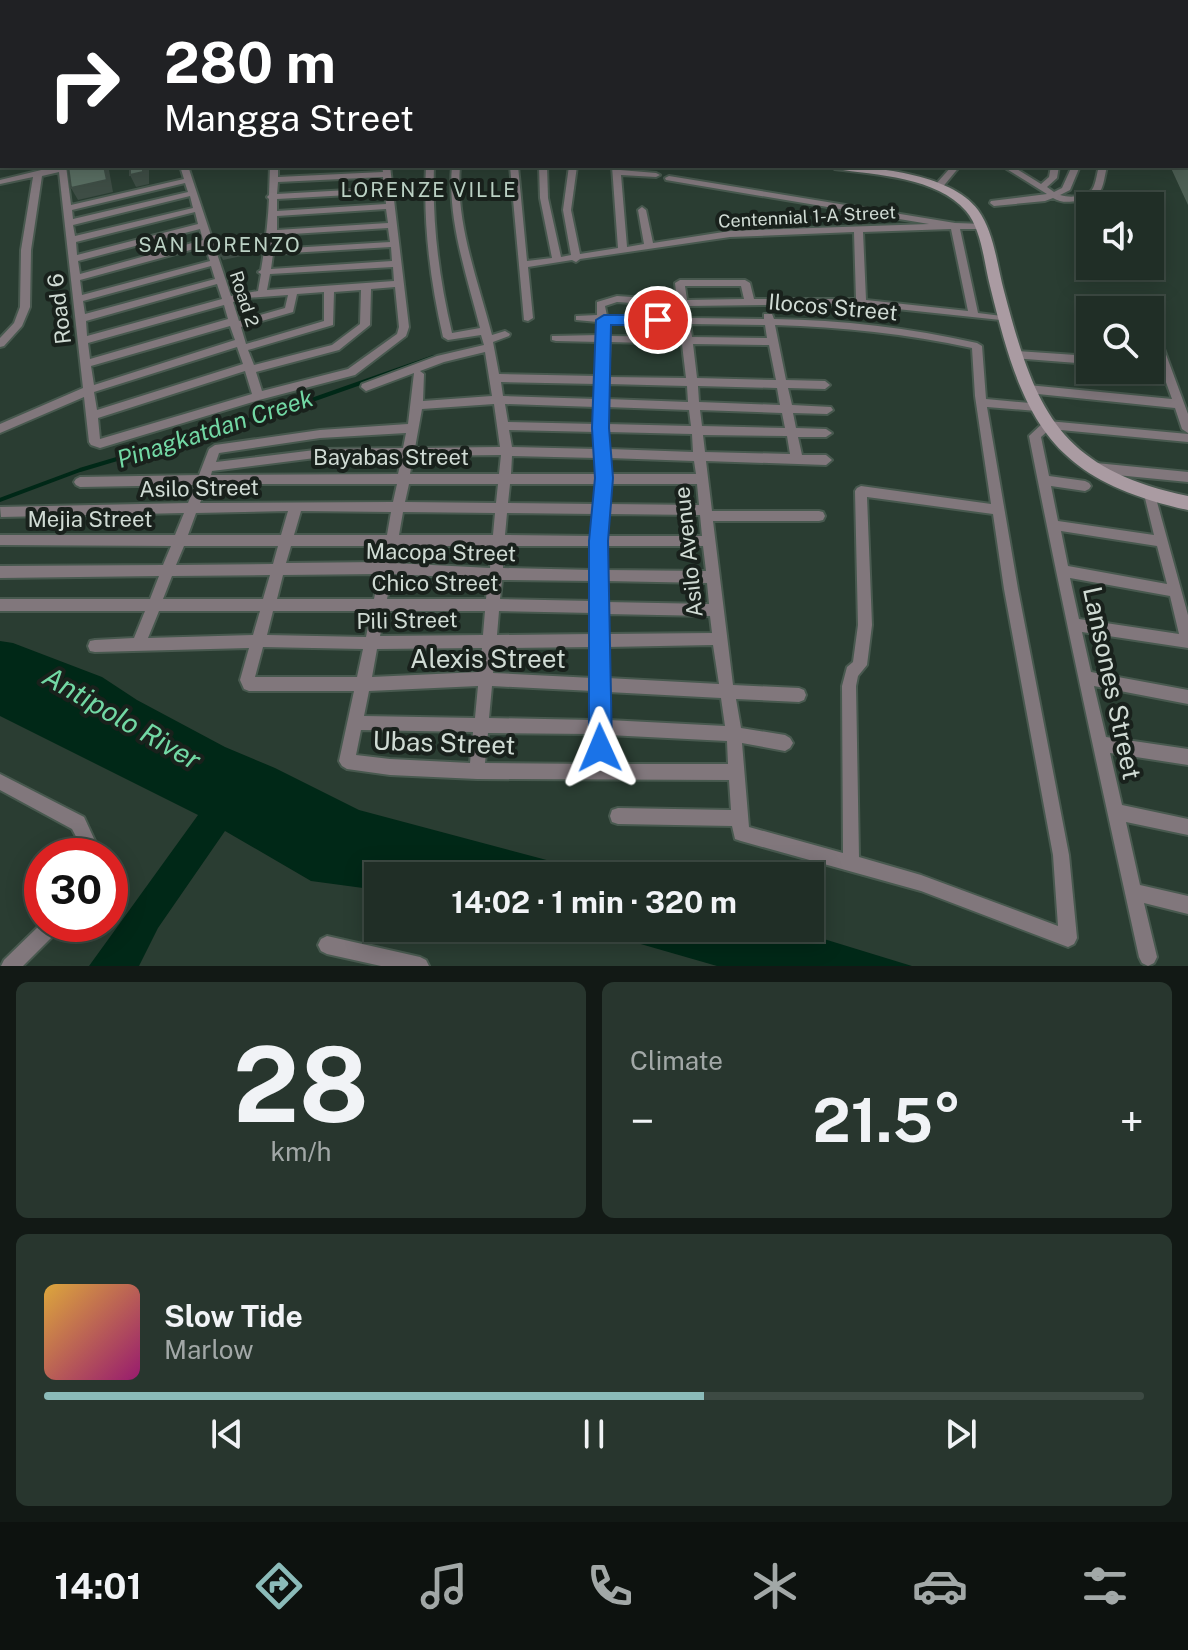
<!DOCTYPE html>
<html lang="en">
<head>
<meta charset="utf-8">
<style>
	body { margin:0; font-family:"Public Sans",sans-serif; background:#28362e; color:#f1f3f6; height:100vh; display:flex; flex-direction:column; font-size:30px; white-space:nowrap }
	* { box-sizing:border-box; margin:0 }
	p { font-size:26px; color:#a2a8a7 }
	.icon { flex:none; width:44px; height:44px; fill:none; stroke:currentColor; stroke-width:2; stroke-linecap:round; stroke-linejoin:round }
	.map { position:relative; height:966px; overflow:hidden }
	.details { display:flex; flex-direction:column; gap:16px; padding:16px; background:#121915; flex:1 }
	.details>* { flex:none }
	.banner { position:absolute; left:0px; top:0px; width:1188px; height:168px; box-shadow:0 4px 20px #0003,0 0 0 2px #3d4a43; background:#202124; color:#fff; overflow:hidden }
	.buttons { position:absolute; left:1076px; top:192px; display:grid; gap:16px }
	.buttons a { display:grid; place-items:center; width:88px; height:88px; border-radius:0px; background:#202e26; box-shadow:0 4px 20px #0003,0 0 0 2px #3d4a43; font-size:40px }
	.speed { position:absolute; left:24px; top:838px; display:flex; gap:16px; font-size:40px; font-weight:700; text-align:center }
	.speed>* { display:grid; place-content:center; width:104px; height:104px; border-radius:50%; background:#202e26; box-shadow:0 4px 20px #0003,0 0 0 2px #3d4a43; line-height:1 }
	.speed .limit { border:12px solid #d22; background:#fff; color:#111 }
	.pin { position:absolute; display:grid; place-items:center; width:68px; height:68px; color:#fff; margin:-34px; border:4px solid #fff; border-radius:50%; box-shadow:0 2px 8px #0007 }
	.me { position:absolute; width:88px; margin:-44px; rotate:359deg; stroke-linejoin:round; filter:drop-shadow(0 0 6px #0008) }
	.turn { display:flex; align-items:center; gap:28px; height:168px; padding:0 32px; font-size:36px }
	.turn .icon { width:104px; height:104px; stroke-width:2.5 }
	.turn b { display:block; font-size:56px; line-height:68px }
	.big { font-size:60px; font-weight:700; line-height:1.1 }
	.details .tile { flex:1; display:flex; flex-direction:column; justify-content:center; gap:12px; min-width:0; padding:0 28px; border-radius:12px; background:#28362e }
	.details .dial { align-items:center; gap:0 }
	.dial b { font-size:104px; line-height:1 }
	.song { display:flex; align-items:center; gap:24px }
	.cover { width:96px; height:96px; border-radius:12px; background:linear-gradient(135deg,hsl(40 70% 55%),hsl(320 70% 35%)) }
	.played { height:8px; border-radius:4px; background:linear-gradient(90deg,#8bbbb9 60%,#3d4a43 60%) }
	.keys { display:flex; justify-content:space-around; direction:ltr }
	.heat { display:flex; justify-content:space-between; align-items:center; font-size:44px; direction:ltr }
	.details .tiles { flex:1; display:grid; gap:16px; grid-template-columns:1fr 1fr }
	.tile:last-child { grid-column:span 2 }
	.trip { position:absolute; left:364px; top:862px; width:460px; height:80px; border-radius:0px; background:#202e26; box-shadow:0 4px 20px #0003,0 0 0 2px #3d4a43; font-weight:700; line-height:80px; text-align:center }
	.tabs { display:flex; height:128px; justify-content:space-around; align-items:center; background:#0d120f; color:#a2a8a7 }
	.tabs .icon { width:56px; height:56px }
	.tabs .current { color:#8bbbb9 }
	.tabs b { font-size:36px; color:#f1f3f6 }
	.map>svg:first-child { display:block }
	.water { fill:#002817 }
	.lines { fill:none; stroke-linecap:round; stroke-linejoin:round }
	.stream { stroke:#002817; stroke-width:4 }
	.minor-casing { stroke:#48594f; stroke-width:4 }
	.tertiary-casing { stroke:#48594f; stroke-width:4 }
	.secondary-casing { stroke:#48594f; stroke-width:4 }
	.minor { fill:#81777c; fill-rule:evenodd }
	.tertiary { fill:#81777c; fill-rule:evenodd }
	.secondary { fill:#aa9ba2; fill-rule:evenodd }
	.wall { fill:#4d5f54 }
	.shaded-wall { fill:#3e4d45 }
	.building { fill:#596e62; stroke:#3e4d45; stroke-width:2 }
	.route { fill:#1a73e8; stroke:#114b97; stroke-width:2 }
	.labels { text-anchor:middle; stroke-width:8; stroke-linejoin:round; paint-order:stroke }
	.far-street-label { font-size:18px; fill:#d0dbd4; stroke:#19211c }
	.far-neighbourhood-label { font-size:20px; letter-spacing:2px; fill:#bcd2c5; stroke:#19211c }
	.street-label { font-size:22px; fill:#d0dbd4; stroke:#19211c }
	.water-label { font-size:24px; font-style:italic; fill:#72d8a4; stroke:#19211c }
	.near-street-label { font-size:26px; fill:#d0dbd4; stroke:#19211c }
	.near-water-label { font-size:28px; font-style:italic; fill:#72d8a4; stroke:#19211c }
</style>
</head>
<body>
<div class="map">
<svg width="1188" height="966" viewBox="0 0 1188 966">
	<rect width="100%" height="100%" fill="#2a3d32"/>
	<g class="water">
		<polygon points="0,641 13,643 102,677 137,700 225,747 275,768 359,810 607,876 378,876 378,890 311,881 225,831 158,928 139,966 89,966 198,815 0,716"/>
		<polygon points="585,928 788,928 912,966 717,966"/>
	</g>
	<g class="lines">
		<polyline class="stream" points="0,500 80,470 292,407 434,357"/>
		<defs>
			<g id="minor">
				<polygon points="0,0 25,0 0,3"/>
				<polygon points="74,0 80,0 78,2 72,2"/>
				<polygon points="144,0 150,0 149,2 143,2"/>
				<polygon points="190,0 196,0 195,2 189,2"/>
				<polygon points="303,0 341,0 335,2 297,2"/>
				<rect x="361" y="0" width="6" height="2"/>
				<polygon points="511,0 517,0 516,2 510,2"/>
				<polygon points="527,0 533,0 531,2 525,2"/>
				<polygon points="543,0 549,0 547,2 541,2"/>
				<polygon points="558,0 564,0 562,2 556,2"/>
				<polygon points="589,0 595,0 594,2 588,2"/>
				<polygon points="605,0 611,0 609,2 603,2"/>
				<polygon points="631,0 648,0 652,2 635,2"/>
				<polygon points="656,0 662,0 660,2 654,2"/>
				<polygon points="666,0 672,0 670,2 664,2"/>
				<polygon points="681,0 687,0 685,2 679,2"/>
				<polygon points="698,0 704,0 703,2 697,2"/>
				<polygon points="716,0 722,0 721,2 715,2"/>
				<polygon points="734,0 740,0 739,2 733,2"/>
				<polygon points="746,0 752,0 751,2 745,2"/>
				<polygon points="786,0 807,0 812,2 791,2"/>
				<polygon points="835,0 845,0 846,1 839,2"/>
				<polygon points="856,0 862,0 861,2 855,2"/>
				<polygon points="890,0 897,0 895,2 888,2"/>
				<rect x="916" y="0" width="6" height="2"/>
				<rect x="976" y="0" width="6" height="2"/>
				<polygon points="1047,0 1053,0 1054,2 1048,2"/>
				<polygon points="1092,0 1110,0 1115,2 1097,2"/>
				<rect x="1136" y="0" width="6" height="2"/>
				<polygon points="1147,0 1163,0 1167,2 1151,2"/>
				<rect x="0" y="9" width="2" height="4"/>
				<rect x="1186" y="11" width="2" height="4"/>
				<rect x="0" y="19" width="2" height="4"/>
				<rect x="1186" y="28" width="2" height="4"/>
				<rect x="0" y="31" width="2" height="4"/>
				<rect x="1186" y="37" width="2" height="4"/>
				<rect x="0" y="42" width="2" height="4"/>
				<rect x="1186" y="52" width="2" height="4"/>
				<rect x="0" y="54" width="2" height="4"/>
				<rect x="1186" y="63" width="2" height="4"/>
				<rect x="0" y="66" width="2" height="4"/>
				<rect x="0" y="79" width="2" height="4"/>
				<rect x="1186" y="81" width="2" height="4"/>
				<rect x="0" y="93" width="2" height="4"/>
				<rect x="1186" y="94" width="2" height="4"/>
				<rect x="1186" y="104" width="2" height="4"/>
				<rect x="0" y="109" width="2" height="4"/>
				<path d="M58 166H66L71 205 184 179 180 166H188L231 296 258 291 261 274 258 272 261 270C265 246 268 222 269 199L267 197 269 195 270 166H278V177L383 172 382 166H390L409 327 406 336 355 375 259 400 100 448 91 445 89 442 84 397 0 433V424L83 388 59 172 42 176 31 250 30 307 22 326 4 346 0 347V338L14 323 20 307 21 250 33 177 0 184V180ZM383 177 384 188 277 194 278 182ZM185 183 188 192 73 219 72 210ZM385 193 386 204 277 211V199ZM190 196 193 208 75 236 73 225ZM386 209 388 223 277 230V216ZM195 212 198 224 77 255 76 242ZM388 228 390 242 274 249 276 235ZM200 229 203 240 80 274 78 261ZM205 246 210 261 82 295 80 280ZM391 247 392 261 271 269 273 254ZM211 266 215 279 85 314 83 301ZM393 267 394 281 267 290 270 274ZM217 284 222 299 87 336 86 321ZM395 287 399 327 397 334 348 369 262 391 256 372 339 350 370 325 371 289ZM361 290 360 324 332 345 254 365 248 350 333 325 334 292ZM324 292V321L246 344 241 327 293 312 297 294ZM288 295 285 308 239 321 233 302 247 298ZM224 305 228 319 90 359 88 343ZM230 326 235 340 94 385 91 366ZM237 347 243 364 97 410 94 392ZM245 371 252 394 100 439 98 418Z"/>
				<path d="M426 166H434C432 223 439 278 452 333L480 328C467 276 447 220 452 166H460C455 222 478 281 492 335L505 331 510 334 509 336 493 342 499 374 597 376 600 342 556 341 552 340V336L600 335 598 322 576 320V316L597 315V302L617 296 677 300 675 283 680 280H745L750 283 754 299H856L854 232 730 237 580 259 576 262 572 260 528 267 533 318 528 321 524 320 510 166H518L527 261 552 258 540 198 539 166H547L548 198 561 257 571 255 563 210 569 166H577L571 210 580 254 618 248 612 166H620V170L656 173 660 175 656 177 621 175 627 247 644 244 638 210 642 207 646 210 653 243 730 231 929 224 666 180 665 178 669 176 955 223 984 224 985 226 981 229H960L978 313 1010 317V321L850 304 688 306 690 318 764 319V314H772L774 319C842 320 910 328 977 343L982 346 986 399 1041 404 1043 407 1037 411 987 407 1018 589 1069 855 1077 938 1074 944 1068 947 921 891 741 841 735 839 732 826 618 824 612 822 610 816 612 810 618 808 731 810 729 780 477 779 390 775 347 769 342 766 339 761 354 691H249L244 689 240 680 249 648 95 652 90 651 88 646 90 641 95 640 134 638 145 611H0V599H150L159 576 0 578V566L163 565 171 546 0 545V535H175L184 513 1 517 0 507 188 503 195 485 80 487 76 485 74 482 76 479 80 477 199 475 209 449 215 445 320 430 408 424 414 373 366 391 361 387 362 384 437 356 484 345 481 335 448 340 443 337C430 280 423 224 426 166ZM951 229 968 311 866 300 863 232ZM685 286H741L744 299 687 300ZM617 302 678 306 680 317 607 316 605 306ZM608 322 680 324 682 337 610 336ZM690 324 765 325 767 338 692 337ZM775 325C842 327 907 334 972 348L975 396 991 504 861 486 857 488 855 491 858 625 853 662 847 667 842 686 843 853 749 827 742 743 785 751 790 748 793 743 790 738 785 735 741 728 736 699 799 702 804 700 806 695 804 690 799 688 733 685 713 521H819L823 520 825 516 823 512 819 511H712L706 461 826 465 832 460 826 455H802L798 437H826L832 433 826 429 796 428 793 413 827 414 833 410 831 407 792 405 788 388 825 389 830 385 825 381 786 380ZM610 342 682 344 686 378 608 377ZM693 344 769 345 776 380 697 378ZM485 352 492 396 423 401 424 374 420 371 444 362ZM501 382 597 384 596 399 503 396ZM608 384 687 386 688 402 607 399ZM698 386 777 388 780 405 699 402ZM494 404 500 447 415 448 422 409ZM505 404 596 407V424L508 422ZM607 407 689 410 691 426 607 424ZM700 410 782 413 785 428 702 426ZM509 430 596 432 597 449 512 447ZM608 432 692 434 693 452 609 449ZM406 433 403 448 323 449 216 462 219 453 320 438ZM703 435 787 436 790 454 705 452ZM501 455 499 474H410L413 456ZM512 456 597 458 598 474H511ZM323 457H402L398 474 211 475 212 471ZM609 458 694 461 696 474H610ZM207 484H397L393 502 200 503ZM409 484H498L496 503 405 502ZM510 484H598L596 504 508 503ZM610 484H697L699 505 608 504ZM867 497 993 514 1004 589 1053 855 1058 926 921 875 859 857 856 686 858 676 867 665 872 625ZM288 511 281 535H188L196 513ZM301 511 391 512 387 535H294ZM403 512 495 513 493 535H399ZM507 513 595 514 593 536 505 535ZM607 514 700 515 702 536H606ZM184 546H278L273 564 176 565ZM291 546H385L382 562 286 563ZM397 546H492L490 568 394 563ZM504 546H593V570L503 568ZM605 546H703L706 571 606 570ZM379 574 374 599H277L283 575ZM392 574 488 579 486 599H387ZM270 575 263 599H163L172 576ZM502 580 593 581V601L500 599ZM606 581 707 583 709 604 606 602ZM159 611H260L253 635 148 638ZM273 611H371L366 637 267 635ZM385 611H485L483 635 380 636ZM499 611 593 613V634L497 635ZM606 614 710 616 712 633 607 634ZM713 645 719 684 607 678V647ZM263 647 363 649 357 677H255ZM593 647V678L493 673 496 648ZM482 648 479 672 372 677 377 649ZM478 686 475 718 364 716 369 691ZM492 686 593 691V720L489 718ZM608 692 721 698 725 726 608 720ZM361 730 473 732 470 763 390 759 356 755ZM488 733 593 734V764L485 763ZM608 735 727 741 728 764H609Z"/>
				<polygon points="952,166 960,166 941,189 935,189 935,185"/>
				<path d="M1002 166H1012L1041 184 1049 177 1051 166H1059L1057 178 1047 187 1054 192 1062 188 1072 166H1080L1070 190 1060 195C1067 197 1072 197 1080 196 1096 195 1095 180 1099 166H1107C1102 188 1104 199 1078 201 1068 202 1061 203 1053 198L1045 201 994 206 990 203 991 201 1047 194Z"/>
				<polygon points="1159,345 1164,349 1188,414 1188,433 1182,429 1175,408 1028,393 1023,389 1028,385 1172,399 1162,371 1150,370 1150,362 1159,363 1154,349"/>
				<polygon points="1017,351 1090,356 1090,364 1013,358 1012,355 1013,352"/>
				<path d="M1048 421 1188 434V442L1050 429 1041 437 1049 476 1085 481 1089 483 1091 486 1089 489 1085 491 1051 486 1058 521 1154 535 1144 494 1146 491H1154L1188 615V648L1082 632 1091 672 1188 690V704L1094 686 1106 737 1188 749V765L1110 753 1122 805 1188 819V835L1126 822 1140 885 1188 896V914L1144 903 1157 957 1154 963 1148 966 1142 963 1139 957C1101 784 1063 610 1029 436L1044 422ZM1061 531 1157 546 1167 584 1068 566ZM1070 578 1170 596 1179 634 1079 619Z"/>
				<polygon points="1096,463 1188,472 1188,482 1096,473 1092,471 1090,468 1092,465"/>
				<polygon points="0,774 84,817 96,843 98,856 82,856 80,844 72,829 0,790"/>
				<polygon points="42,923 62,924 59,930 23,966 1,966 4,960"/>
				<polygon points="327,936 420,957 426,960 429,966 381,966 327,954 321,951 318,945 321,939"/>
			</g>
			<polygon id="tertiary" points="408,0 417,0 418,2 409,2"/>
			<g id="secondary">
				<polygon points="0,160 2,160 3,166 0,166"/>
				<path d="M830 166C871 166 951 173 978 210 994 232 997 265 1004 291 1035 409 1058 469 1188 496V510C1047 479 1022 417 990 286 984 263 982 230 966 211 937 177 876 175 835 169Z"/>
			</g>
		</defs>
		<use href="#minor" class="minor-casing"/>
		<use href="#tertiary" class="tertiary-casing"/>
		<use href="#secondary" class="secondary-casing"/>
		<use href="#minor" class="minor"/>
		<use href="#tertiary" class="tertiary"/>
		<use href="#secondary" class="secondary"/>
	</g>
	<polygon class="wall" points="1186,115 1188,116 1188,205 1170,166 1186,166"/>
	<g class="shaded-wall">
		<polygon points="104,166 107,166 109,170 113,192 78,200 71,188"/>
		<polygon points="143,166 149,166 149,184 136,187 130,175"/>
		<polygon points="261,234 263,238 261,252 223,260 221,256"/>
	</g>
	<g class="building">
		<polygon points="1186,115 1188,116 1188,167 1186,163"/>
		<polygon points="68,166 104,166 107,180 71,188"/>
		<polygon points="130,166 143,166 143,172 130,175"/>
		<polygon points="261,234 259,248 221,256 219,242"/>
	</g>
	<polygon class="route" points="604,315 658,315 666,320 658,325 611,325 609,428 613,478 608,541 612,748 608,756 600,760 592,756 589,748 589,541 595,478 592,428 596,320"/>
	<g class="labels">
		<g class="far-street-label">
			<text transform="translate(807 217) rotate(-3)" y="6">Centennial 1-A Street</text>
			<text transform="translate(244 299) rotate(72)" y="6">Road 2</text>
		</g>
		<g class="far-neighbourhood-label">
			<text x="429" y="197">LORENZE VILLE</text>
			<text x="220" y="252">SAN LORENZO</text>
		</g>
		<g class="street-label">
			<text transform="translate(833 307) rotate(5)" y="8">Ilocos Street</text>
			<text transform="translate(59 309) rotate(-97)" y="8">Road 6</text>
			<text x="391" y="465">Bayabas Street</text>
			<text transform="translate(199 488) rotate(-1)" y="8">Asilo Street</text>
			<text x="90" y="527">Mejia Street</text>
			<text transform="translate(441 552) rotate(1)" y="8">Macopa Street</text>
			<text transform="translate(688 552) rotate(-96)" y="8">Asilo Avenue</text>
			<text x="435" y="591">Chico Street</text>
			<text transform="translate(407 620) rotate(-1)" y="8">Pili Street</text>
		</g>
		<g class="water-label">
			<text transform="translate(215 429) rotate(-18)" y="8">Pinagkatdan Creek</text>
		</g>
		<g class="near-street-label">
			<text x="488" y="668">Alexis Street</text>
			<text transform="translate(1112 683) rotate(78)" y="9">Lansones Street</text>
			<text transform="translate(444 743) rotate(2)" y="9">Ubas Street</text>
		</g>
		<g class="near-water-label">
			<text transform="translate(122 718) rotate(30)" y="10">Antipolo River</text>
		</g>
	</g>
</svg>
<div class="buttons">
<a><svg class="icon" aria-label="sound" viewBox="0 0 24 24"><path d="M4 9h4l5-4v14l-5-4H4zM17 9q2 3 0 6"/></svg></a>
<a><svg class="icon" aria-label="search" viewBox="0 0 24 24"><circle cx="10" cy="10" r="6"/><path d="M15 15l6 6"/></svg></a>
</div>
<div class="speed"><div class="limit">30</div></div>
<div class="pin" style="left:658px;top:320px;background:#d93025"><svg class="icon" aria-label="arrive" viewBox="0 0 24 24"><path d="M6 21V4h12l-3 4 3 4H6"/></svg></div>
<svg class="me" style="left:600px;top:748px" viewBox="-20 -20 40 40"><path d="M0-17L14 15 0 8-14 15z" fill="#1a73e8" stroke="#fff" stroke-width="4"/></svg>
<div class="trip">14:02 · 1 min · 320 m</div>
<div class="banner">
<div class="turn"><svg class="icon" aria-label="right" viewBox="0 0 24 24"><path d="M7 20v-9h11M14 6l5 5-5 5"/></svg><div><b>280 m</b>Mangga Street</div></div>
</div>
</div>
<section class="details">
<div class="tiles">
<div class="tile dial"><b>28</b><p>km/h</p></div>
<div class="tile"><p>Climate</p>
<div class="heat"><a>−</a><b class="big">21.5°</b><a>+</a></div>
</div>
<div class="tile">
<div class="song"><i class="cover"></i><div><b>Slow Tide</b><p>Marlow</p></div></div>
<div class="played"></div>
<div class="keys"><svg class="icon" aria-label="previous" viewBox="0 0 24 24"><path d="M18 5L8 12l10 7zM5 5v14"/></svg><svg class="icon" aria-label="pause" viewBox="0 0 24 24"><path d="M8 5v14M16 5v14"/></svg><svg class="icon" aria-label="next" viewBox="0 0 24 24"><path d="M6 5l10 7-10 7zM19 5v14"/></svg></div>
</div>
</div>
</section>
<nav class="tabs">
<b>14:01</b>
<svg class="icon current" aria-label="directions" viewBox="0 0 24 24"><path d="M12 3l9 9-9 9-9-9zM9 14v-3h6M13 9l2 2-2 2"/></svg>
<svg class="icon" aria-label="music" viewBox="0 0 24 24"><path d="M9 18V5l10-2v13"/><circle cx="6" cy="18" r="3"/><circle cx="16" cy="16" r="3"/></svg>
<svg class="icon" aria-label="phone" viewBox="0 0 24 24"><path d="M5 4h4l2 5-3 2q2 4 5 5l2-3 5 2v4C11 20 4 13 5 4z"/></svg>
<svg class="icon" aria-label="climate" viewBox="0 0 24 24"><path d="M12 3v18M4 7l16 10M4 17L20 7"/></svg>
<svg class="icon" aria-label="car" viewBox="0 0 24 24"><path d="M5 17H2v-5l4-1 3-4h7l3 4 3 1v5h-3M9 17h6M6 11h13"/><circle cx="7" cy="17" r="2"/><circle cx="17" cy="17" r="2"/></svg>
<svg class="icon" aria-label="filters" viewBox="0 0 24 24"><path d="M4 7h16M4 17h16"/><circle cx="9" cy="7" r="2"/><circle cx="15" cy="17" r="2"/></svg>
</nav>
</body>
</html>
